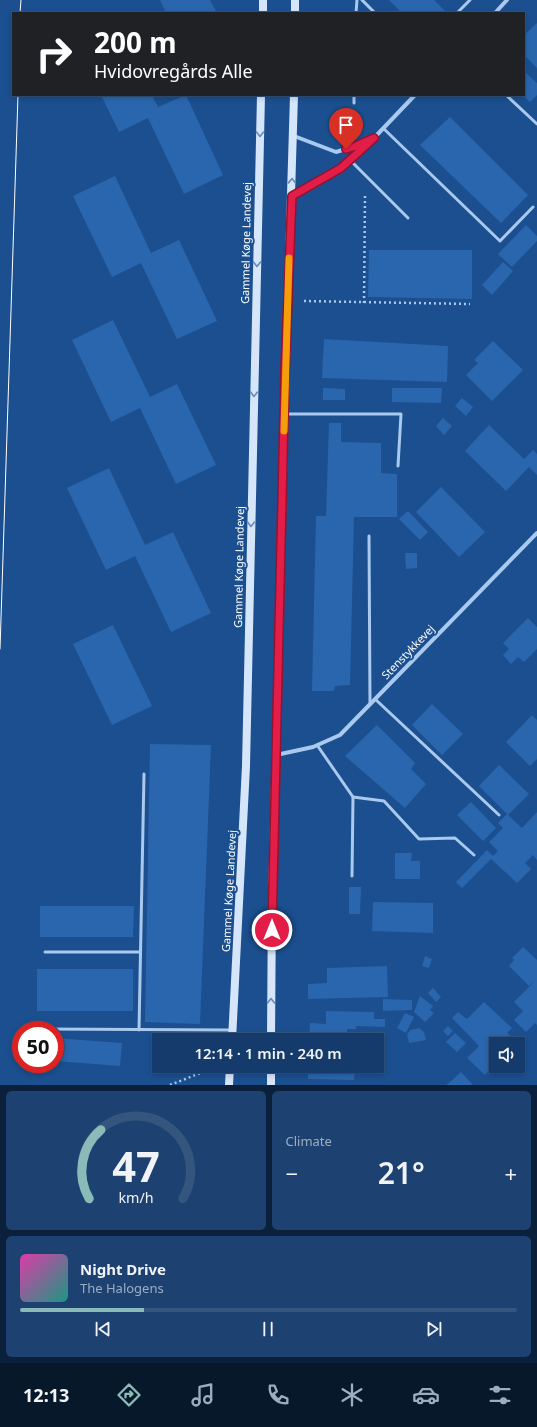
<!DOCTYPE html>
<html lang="en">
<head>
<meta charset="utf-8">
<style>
	body { margin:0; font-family:"Noto Sans",sans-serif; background:#1d4271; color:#f1f3f6; height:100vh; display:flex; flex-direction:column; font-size:15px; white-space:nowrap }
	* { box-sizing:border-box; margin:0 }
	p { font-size:13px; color:#9dadc1 }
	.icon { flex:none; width:22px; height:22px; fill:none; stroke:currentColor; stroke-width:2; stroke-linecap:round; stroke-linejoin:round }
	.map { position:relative; height:1085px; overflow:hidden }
	.details { display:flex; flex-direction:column; gap:6px; padding:6px; background:#0b203b; flex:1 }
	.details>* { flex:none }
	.top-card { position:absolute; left:12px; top:12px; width:513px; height:84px; border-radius:0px; box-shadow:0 2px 6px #0003,0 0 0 1px #33557e; background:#202124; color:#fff; overflow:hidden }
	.tools { position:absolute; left:489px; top:1037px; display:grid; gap:8px }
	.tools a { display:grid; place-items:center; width:36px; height:36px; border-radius:0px; background:#143b6b; box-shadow:0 2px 6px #0003,0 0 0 1px #33557e; font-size:20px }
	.speed { position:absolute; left:12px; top:1021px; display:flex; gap:8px; font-size:20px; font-weight:700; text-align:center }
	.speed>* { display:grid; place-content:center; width:52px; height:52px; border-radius:50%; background:#143b6b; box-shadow:0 2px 6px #0003,0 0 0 1px #33557e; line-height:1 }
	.speed .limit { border:6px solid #d22; background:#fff; color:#111 }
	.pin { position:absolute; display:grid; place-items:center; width:34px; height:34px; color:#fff; margin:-41px -17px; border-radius:50% 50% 50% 0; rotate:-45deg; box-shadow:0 0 4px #0007 }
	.pin .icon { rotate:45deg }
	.me { position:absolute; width:44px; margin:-22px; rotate:0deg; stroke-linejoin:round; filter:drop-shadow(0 0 3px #0008) }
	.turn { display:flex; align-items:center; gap:14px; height:84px; padding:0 16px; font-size:18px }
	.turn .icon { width:52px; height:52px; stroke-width:2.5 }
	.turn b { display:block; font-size:28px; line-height:34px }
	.big { font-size:30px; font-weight:600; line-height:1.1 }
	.details .tile { flex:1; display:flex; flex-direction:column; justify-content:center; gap:6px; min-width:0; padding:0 14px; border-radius:6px; background:#1d4271 }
	.details .dial { align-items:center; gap:0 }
	.dial svg { height:104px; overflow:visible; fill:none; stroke:#33557e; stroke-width:7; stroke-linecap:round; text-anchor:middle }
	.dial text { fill:#f1f3f6; stroke:none }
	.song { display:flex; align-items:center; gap:12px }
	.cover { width:48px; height:48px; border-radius:6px; background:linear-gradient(135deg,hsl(320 70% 55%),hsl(170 70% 35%)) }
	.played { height:4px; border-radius:2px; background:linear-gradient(90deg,#8bbbb9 25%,#33557e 25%) }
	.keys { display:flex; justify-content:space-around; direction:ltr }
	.heat { display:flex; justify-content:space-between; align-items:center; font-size:22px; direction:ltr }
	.details .tiles { flex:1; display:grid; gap:6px; grid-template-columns:1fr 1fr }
	.tile:last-child { grid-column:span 2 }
	.trip { position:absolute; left:152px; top:1033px; width:232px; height:40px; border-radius:0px; background:#143b6b; box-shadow:0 2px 6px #0003,0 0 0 1px #33557e; font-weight:600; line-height:40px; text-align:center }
	.tab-bar { display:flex; height:64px; justify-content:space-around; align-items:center; background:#08182b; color:#9dadc1 }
	.tab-bar .icon { width:28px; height:28px }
	.tab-bar .current { color:#8bbbb9 }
	.tab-bar b { font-size:18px; color:#f1f3f6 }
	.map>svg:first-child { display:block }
	.building { fill:#2a66ad }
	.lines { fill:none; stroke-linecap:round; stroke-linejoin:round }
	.path { stroke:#a9c9ee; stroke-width:2.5; stroke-dasharray:2 3; stroke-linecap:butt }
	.lane { stroke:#a9c9ee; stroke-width:3 }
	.street { stroke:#a9c9ee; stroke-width:4 }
	.secondary { stroke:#d6e6fa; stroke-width:8 }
	.tram { stroke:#fff; stroke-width:1 }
	.oneway { stroke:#668bba }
	.route-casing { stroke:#92132f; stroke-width:10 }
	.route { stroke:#e11d48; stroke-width:7 }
	.slow { stroke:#f59e0b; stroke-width:7 }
	.labels { text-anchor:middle; stroke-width:4; stroke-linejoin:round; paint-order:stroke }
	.street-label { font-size:11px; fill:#fff; stroke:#1b4f8f }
</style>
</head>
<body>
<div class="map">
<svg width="537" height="1085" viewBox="0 0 537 1085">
	<rect width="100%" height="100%" fill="#1b4f8f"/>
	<g class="building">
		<polygon points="160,0 210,0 217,13 166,13"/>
		<polygon points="389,0 434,0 447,13 402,13"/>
		<polygon points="537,23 537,68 524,55 524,35"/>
		<polygon points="525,72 537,83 537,95 530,102 523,95 524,95"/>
		<polygon points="101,95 152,95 158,107 186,95 223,175 184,194 148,118 119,132"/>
		<polygon points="450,117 528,195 501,223 420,145"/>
		<polygon points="115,176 151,253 179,240 217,321 177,339 141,263 112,277 73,196"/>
		<polygon points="526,225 537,236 537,241 512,267 498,254"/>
		<polygon points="369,250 472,250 472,299 368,297"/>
		<polygon points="503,262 513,271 492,295 482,285"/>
		<polygon points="113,320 150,397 177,384 216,465 176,484 140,408 111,422 72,340"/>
		<polygon points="324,339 448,346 447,382 322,378"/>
		<polygon points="493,341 523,370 492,401 466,375 478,363 474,360"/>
		<polygon points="323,388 345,389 345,400 323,400"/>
		<polygon points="392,388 442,388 441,403 392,402"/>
		<polygon points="462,398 473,407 466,416 455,406"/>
		<polygon points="443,418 452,426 444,435 436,426"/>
		<polygon points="329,423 341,423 341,442 381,443 381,473 397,474 397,517 354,517 350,685 335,686 334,691 312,691 316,516 326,516"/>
		<polygon points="489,425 524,459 533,450 537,454 537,475 529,467 506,491 465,451"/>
		<polygon points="109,468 145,545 173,532 211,613 171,632 135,556 106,570 67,488"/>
		<polygon points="441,487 485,532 459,557 416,512"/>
		<polygon points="408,511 428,532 420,540 399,519"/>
		<polygon points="405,553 417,553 417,568 406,569"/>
		<polygon points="528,618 537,627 537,649 524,662 518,657 511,664 503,655 509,649 503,643"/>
		<polygon points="113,625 152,706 112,725 73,644"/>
		<polygon points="432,704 463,734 442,755 412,725"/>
		<polygon points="532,715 537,720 537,759 530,766 506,742"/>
		<polygon points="377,725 415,763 411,769 426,784 405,808 345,756"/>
		<polygon points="150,744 211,745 200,1024 145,1022"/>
		<polygon points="499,765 529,794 508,815 522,828 537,812 537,860 533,855 525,863 531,869 517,883 491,859 462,888 456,882 487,850 493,856 498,851 489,842 503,828 498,823 507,814 479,786"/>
		<polygon points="471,802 496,828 483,841 457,815"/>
		<polygon points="395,853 412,853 411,861 420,861 420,879 395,879"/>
		<polygon points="349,887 361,887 360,914 349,914"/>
		<polygon points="373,902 433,903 433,933 372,931"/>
		<polygon points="40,906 134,906 133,937 40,937"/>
		<polygon points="523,947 537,960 537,1025 535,1023 526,1032 514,1020 523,1011 514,1002 536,980 529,986 509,966 514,960 512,958"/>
		<polygon points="425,956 432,959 429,968 422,966"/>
		<polygon points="387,966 388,997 308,999 308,984 327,983 327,968"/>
		<rect x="37" y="969" width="96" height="42"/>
		<polygon points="433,988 441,997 436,1002 428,993"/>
		<polygon points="420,996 433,1006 430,1010 434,1013 425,1022 414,1012"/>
		<polygon points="383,999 412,1000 412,1010 383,1011"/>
		<polygon points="484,1002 512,1028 507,1033 511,1036 503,1044 496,1044 489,1052 496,1058 496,1063 485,1075 467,1058 479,1046 452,1018 458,1012 467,1019"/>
		<polygon points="326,1011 374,1012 374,1019 385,1019 385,1027 356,1026 356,1029 347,1029 347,1040 309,1040 310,1023 326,1024"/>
		<polygon points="405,1013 414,1017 406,1033 397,1028"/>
		<polygon points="448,1026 453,1031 448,1036 443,1031"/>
		<polygon points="419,1028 424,1032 426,1040 409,1043 407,1035 410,1030"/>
		<polygon points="455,1033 466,1043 457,1052 446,1042"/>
		<polygon points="55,1038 122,1043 120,1066 55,1061"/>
		<polygon points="308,1066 355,1066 354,1080 308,1079"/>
		<polygon points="461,1072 473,1085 446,1085 449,1083"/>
	</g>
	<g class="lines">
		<g class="path">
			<polyline points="304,301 470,304"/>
			<polyline points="364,303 365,195"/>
			<polyline points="170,1085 213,1068"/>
		</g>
		<g class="lane">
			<polyline points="362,0 375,13"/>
			<polyline points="356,13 357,0"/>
			<polyline points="457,13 470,0"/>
			<polyline points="506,95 537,124"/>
			<polyline points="354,103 354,95"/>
			<polyline points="383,128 500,241 533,207"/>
			<polyline points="350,160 408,218"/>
			<polyline points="286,414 401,414 398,466"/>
			<polyline points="369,536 370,704"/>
			<polyline points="375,699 499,815"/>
			<polyline points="317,745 353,797 384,801 419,839 455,838 474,855"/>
			<polyline points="352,876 353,797"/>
			<polyline points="45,952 140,952"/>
			<polyline points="43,1029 231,1030"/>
			<polyline points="139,1030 144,774"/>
		</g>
		<g class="street">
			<polyline points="495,13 507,0"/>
			<polyline points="294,136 336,152 356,146 370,140"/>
			<polyline points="292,196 341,168 374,138 415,95"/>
			<polyline points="276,755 313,747 340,735 537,533"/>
		</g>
		<g class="secondary">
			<polyline points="263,13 263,0"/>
			<polyline points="295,13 295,0"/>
			<polyline points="232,1040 246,766 261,95"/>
			<polyline points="271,1040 272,899 286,360 294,95"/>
			<polyline points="271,1066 271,1085"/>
			<polyline points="229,1085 230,1066"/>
		</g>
		<g class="tram">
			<polyline points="20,13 21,0"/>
			<polyline points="0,649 18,95"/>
		</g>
	</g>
	<defs><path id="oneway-chevron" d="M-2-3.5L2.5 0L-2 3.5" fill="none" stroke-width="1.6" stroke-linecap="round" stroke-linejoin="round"/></defs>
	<g class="oneway">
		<use href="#oneway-chevron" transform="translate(260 134) rotate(91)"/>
		<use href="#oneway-chevron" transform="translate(292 181) rotate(-88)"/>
		<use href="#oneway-chevron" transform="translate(257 264) rotate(91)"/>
		<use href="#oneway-chevron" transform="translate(254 394) rotate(91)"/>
		<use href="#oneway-chevron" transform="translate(251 524) rotate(91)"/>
		<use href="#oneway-chevron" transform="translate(271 1001) rotate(-90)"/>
	</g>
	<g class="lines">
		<defs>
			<polyline id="route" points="272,930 285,373 292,196 341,168 374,138 356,146 346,149"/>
		</defs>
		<use href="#route" class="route-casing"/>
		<use href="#route" class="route"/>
		<polyline class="slow" points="284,431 289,258"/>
	</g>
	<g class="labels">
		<g class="street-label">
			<text transform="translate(246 243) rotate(-89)" y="4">Gammel Køge Landevej</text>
			<text transform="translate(239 567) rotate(-89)" y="4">Gammel Køge Landevej</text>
			<text transform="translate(408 652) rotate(-46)" y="4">Stenstykkevej</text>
			<text transform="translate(229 891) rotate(-87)" y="4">Gammel Køge Landevej</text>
		</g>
	</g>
</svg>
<div class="tools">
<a><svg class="icon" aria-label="sound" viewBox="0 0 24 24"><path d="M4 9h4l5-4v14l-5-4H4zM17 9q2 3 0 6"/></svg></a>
</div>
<div class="speed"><div class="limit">50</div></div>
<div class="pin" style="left:346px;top:149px;background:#d93025"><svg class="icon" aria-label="arrive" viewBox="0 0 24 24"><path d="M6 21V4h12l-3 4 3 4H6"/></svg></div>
<svg class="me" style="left:272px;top:930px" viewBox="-20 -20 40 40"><circle r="17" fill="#e11d48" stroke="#fff" stroke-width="3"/><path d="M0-11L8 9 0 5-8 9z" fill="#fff"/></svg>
<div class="trip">12:14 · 1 min · 240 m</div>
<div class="top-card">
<div class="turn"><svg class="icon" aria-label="right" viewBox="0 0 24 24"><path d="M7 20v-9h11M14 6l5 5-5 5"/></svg><div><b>200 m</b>Hvidovregårds Alle</div></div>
</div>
</div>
<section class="details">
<div class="tiles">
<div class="tile dial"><svg viewBox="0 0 100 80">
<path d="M14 69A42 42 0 1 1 86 69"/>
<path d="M14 69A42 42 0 0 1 23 16" stroke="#8bbbb9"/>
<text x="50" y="56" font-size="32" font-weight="700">47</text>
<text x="50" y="72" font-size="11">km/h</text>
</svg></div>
<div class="tile"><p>Climate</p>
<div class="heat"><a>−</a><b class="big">21°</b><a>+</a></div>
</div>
<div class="tile">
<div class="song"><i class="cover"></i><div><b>Night Drive</b><p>The Halogens</p></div></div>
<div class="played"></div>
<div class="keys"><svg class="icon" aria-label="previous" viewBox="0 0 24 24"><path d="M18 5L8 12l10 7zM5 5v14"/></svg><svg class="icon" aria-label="pause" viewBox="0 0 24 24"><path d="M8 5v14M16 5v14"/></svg><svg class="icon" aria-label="next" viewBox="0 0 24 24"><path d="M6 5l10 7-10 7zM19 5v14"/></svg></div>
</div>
</div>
</section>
<nav class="tab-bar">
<b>12:13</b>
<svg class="icon current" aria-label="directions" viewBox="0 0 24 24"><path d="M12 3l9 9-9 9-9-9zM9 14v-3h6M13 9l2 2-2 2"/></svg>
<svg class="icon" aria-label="music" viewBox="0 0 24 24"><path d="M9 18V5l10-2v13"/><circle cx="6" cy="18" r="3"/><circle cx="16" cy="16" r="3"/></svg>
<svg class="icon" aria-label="phone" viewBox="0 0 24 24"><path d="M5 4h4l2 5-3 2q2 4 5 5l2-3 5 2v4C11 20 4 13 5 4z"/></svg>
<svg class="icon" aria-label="climate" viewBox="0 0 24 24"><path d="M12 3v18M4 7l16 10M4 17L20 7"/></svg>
<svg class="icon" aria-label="car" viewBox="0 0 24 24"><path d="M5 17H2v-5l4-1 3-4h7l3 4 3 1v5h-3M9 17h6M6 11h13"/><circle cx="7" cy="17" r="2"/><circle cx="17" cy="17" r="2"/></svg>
<svg class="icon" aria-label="filters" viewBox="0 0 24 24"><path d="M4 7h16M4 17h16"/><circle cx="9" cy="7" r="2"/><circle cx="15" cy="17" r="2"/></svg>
</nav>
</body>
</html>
